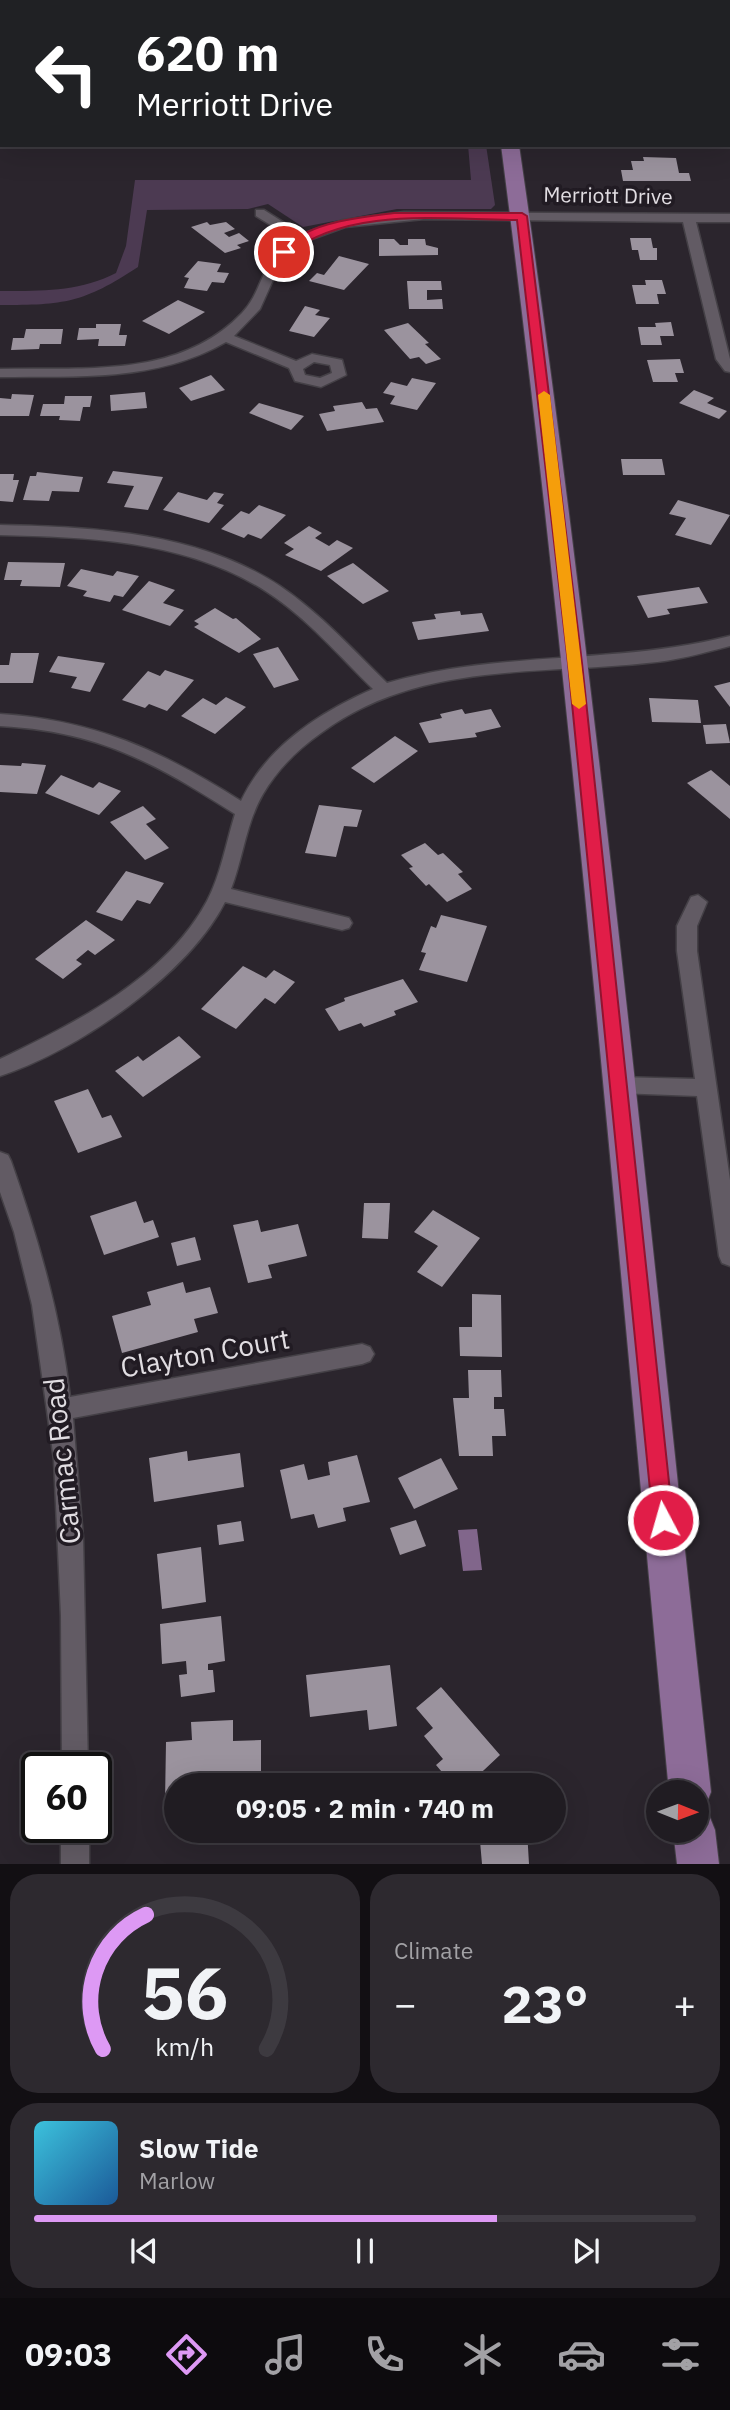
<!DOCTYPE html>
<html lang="en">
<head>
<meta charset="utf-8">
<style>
	body { margin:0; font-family:"IBM Plex Sans",sans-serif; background:#2d292f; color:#f1f3f6; height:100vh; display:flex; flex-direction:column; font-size:26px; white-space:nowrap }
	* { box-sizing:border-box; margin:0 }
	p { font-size:23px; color:#a2a1a5 }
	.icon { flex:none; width:38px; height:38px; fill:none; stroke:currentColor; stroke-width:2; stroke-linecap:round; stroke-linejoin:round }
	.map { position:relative; height:1864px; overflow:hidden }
	.drawer { display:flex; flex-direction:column; gap:10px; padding:10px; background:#120f13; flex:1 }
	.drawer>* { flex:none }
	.top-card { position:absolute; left:0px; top:0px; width:732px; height:147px; box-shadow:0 7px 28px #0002,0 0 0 2px #3d3a40; background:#202124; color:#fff; overflow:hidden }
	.needle { width:46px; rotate:91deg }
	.fabs { position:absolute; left:646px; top:1780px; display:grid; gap:14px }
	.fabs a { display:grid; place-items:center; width:63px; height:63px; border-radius:50%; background:#201c22; box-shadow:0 7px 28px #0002,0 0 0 2px #3d3a40; font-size:35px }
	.speed { position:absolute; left:21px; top:1752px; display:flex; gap:14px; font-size:35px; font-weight:700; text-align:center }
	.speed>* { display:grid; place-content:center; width:91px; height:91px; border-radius:50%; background:#201c22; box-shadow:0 7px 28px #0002,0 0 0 2px #3d3a40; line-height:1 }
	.speed .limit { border:4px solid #111; border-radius:10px; background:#fff; color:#111 }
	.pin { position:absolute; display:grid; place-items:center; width:60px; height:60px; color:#fff; margin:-30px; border:4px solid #fff; border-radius:50%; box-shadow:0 2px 7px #0007 }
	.me { position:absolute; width:77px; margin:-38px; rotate:354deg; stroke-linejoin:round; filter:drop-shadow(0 0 5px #0008) }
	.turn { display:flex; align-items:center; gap:24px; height:147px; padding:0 21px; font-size:32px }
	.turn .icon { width:91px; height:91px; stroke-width:2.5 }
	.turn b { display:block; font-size:49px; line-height:60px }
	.big { font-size:52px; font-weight:800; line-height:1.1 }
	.drawer .tile { flex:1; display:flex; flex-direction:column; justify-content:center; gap:10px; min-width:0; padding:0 24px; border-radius:28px; background:#2d292f }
	.drawer .dial { align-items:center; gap:0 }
	.dial svg { height:182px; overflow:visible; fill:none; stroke:#3d3a40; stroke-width:7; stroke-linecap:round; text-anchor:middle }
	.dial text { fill:#f1f3f6; stroke:none }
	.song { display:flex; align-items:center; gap:21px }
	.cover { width:84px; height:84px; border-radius:10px; background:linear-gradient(135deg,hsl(190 70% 55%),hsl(210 70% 35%)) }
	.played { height:7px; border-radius:4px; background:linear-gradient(90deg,#dd99f4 70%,#3d3a40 70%) }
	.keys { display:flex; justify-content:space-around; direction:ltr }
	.heat { display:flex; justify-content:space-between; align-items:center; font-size:38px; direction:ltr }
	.drawer .tiles { flex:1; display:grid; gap:10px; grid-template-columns:1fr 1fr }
	.tile:last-child { grid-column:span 2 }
	.trip { position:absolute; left:164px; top:1773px; width:402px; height:70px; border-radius:35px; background:#201c22; box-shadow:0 7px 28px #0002,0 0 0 2px #3d3a40; font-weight:800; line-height:70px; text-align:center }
	.dock { display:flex; height:112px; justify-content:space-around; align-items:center; background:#0d0b0e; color:#a2a1a5 }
	.dock .icon { width:49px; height:49px }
	.dock .on { color:#dd99f4 }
	.dock b { font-size:32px; color:#f1f3f6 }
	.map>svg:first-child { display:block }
	.built { fill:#332937 }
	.green { fill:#4c3a52 }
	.water { fill:#81668b }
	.building { fill:#9b939e }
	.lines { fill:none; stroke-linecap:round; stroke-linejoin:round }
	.street-casing { stroke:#444046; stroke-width:3 }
	.primary-casing { stroke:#444046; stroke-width:2 }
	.street { fill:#625b64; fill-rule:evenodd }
	.primary { fill:#8d6c98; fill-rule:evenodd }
	.route { fill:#e11d48; stroke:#92132f; stroke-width:2 }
	.slow { fill:#f59e0b }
	.labels { text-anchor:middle; stroke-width:7; stroke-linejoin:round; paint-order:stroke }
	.far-street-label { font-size:21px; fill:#e1dde2; stroke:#211b23 }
	.near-street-label { font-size:28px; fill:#e1dde2; stroke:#211b23 }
</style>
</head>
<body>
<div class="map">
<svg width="730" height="1864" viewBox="0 0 730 1864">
	<rect width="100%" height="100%" fill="#2b252d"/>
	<polygon class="built" points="2,0 319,0 2,2 0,9"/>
	<path class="green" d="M468 145H486L495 205 491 209H397L303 227 268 204 248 209 147 210 138 267C83 303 65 305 0 305V291C41 291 79 292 116 273L126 246 135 180H471Z"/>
	<polygon class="water" points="477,1529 482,1570 463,1571 458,1530"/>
	<g class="building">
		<polygon points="643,157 676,158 679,173 689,173 691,181 623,181 621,170 633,170 631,161 644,161"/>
		<polygon points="207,222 210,225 226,222 235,229 224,233 229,237 239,233 249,241 237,245 241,248 225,253 191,227"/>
		<polygon points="630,238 651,238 653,248 657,248 657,260 640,260 638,250 632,250"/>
		<polygon points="379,239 394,239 400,245 408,245 408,239 425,239 426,245 438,248 438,255 379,256"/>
		<polygon points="339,256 369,264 344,290 309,281 317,273 324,275"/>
		<polygon points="198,261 221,264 217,272 229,273 224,283 212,282 207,291 184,288 189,278 184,277"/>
		<polygon points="645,280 662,280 666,294 657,294 659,304 636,304 632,285 646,285"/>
		<polygon points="407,281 441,281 442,290 427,290 427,300 442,299 443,309 409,309"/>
		<polygon points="178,300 205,312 169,334 142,321"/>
		<polygon points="305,306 320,310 315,315 330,318 314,337 289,331"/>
		<polygon points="671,322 674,336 660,336 662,345 641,345 638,327 656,327 655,323"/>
		<polygon points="408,323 429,343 425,344 441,359 426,364 419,357 410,359 384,330"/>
		<polygon points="96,324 121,324 119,335 127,335 125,346 98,346 99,339 77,340 79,328 96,328"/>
		<polygon points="26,329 63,329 61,344 40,344 39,349 11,350 13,338 24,338"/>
		<polygon points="680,359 684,373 675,373 678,382 653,382 647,360"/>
		<polygon points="211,375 225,390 191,401 179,388"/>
		<polygon points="412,378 436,383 417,410 390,404 395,396 383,393 391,382 407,386"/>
		<polygon points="694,390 714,398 707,403 727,411 719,419 679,403"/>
		<polygon points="145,392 147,408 111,411 110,395"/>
		<polygon points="12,394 34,395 29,416 0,416 0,398 11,399"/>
		<polygon points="65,396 92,396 90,407 83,407 80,421 59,420 60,416 40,416 43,404 64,404"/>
		<polygon points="362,402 366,409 377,408 384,422 327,431 319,414 335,411 333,406"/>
		<polygon points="259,403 304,416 291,430 249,413"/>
		<polygon points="621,459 662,459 665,475 623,475"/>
		<polygon points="113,471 163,477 148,510 124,507 134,486 107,483"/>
		<polygon points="37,472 83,477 79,492 52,491 49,501 23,500 30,476 36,476"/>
		<polygon points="0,474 14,474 13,480 19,480 13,502 0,501"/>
		<polygon points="178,492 207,500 214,492 224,494 217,503 224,505 209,523 163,510"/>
		<polygon points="678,500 730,515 711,545 675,535 686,518 669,514"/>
		<polygon points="259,505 286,515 261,539 248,534 244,538 221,529 241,511 249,514"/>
		<polygon points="309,526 322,533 315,538 329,546 337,540 353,548 321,571 285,555 294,549 284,543"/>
		<polygon points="8,562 65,563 60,587 20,586 22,580 4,580"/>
		<polygon points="353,563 389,591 363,604 327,576"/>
		<polygon points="81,569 113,576 117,571 139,576 123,597 114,595 110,602 83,596 87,591 67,586"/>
		<polygon points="149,581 175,590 163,603 184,610 170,626 122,610"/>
		<polygon points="699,587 708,603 667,609 670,614 648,618 637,596"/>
		<polygon points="215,608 233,619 236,618 261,639 239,653 194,627 199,624 194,621"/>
		<polygon points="460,611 461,615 482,613 489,631 418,640 412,622 436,619 434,614"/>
		<polygon points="278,647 299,680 274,688 253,654"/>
		<polygon points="11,653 39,653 33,683 0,683 0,665 9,665"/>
		<polygon points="58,656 105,663 90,692 71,688 77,677 49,672"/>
		<polygon points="165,670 194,680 167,711 149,704 145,708 122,700 148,671 160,676"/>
		<polygon points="730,682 730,707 714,686"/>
		<polygon points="226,697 246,707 215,734 181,716 203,698 216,705"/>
		<polygon points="649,698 698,700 701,723 652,722"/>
		<polygon points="462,709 465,714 491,709 501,727 475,733 477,737 429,743 419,723 442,718 440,714"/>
		<polygon points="726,724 730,743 706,744 703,725"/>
		<polygon points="395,736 418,751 374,783 351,768"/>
		<polygon points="22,763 46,765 37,794 0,792 0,765 21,766"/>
		<polygon points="711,770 730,786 730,819 687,783"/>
		<polygon points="61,775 93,788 99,782 121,791 99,815 45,793"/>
		<polygon points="319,805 362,810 357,827 344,826 336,857 305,853"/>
		<polygon points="143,806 156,819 146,824 169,848 145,860 110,822"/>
		<polygon points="425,843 438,855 443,853 463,872 458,874 472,889 447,902 429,884 426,886 409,868 413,867 401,855"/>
		<polygon points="126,871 164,883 150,904 137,900 122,921 96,912"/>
		<polygon points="441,915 487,926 467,982 419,970 426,953 421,952 431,926 436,928"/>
		<polygon points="86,920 115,940 95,955 88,950 76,960 82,964 63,979 35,959"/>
		<polygon points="243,966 266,978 274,970 295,982 275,1004 265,998 236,1029 201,1009"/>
		<polygon points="403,979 418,1002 394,1011 396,1015 364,1027 361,1023 339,1031 325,1009 345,1001 344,998"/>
		<polygon points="179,1036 201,1057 143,1097 115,1071 138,1056 143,1061"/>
		<polygon points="88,1089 102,1118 111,1115 122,1137 78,1153 54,1101"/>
		<polygon points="136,1201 144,1223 153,1220 159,1237 104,1255 90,1216"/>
		<polygon points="364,1203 390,1203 388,1239 362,1238"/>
		<polygon points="433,1210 480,1238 442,1287 417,1272 438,1246 414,1232"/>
		<polygon points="258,1220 261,1232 298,1224 307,1256 268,1265 272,1278 248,1283 233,1225"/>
		<polygon points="195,1237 201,1260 177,1266 171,1243"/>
		<polygon points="183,1282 186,1293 210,1287 218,1313 194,1319 198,1332 122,1353 112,1316 151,1305 147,1292"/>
		<polygon points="472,1294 501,1295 502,1357 460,1356 459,1327 472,1327"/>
		<polygon points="468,1370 501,1370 502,1397 494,1397 494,1409 504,1409 506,1436 492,1436 493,1456 459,1456 453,1398 469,1398"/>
		<polygon points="187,1451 188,1461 240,1453 244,1487 154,1502 149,1458"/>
		<polygon points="357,1455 370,1502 343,1508 346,1521 318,1528 314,1514 291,1519 280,1470 304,1464 308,1480 330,1475 328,1462"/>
		<polygon points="441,1458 458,1489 414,1509 398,1478"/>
		<polygon points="416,1520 426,1546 400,1555 390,1528"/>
		<polygon points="241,1521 244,1541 219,1545 217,1525"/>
		<polygon points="201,1547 206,1602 162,1609 157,1554"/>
		<polygon points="221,1616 225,1661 208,1664 208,1670 213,1670 215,1692 181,1697 179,1675 187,1674 186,1661 162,1664 160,1624"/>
		<polygon points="390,1665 397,1726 369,1730 367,1710 310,1717 306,1675"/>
		<polygon points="441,1687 500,1755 468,1785 453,1785 436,1765 443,1759 424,1736 433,1728 416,1708"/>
		<polygon points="233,1720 233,1741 261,1740 261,1785 177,1785 177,1801 165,1802 166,1742 192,1740 191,1722"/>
		<polygon points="469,1830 527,1830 529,1864 482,1864 480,1841 469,1841"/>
	</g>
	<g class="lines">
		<defs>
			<g id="street">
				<path d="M256 210H264L302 234 343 220 404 212 730 214V222H696L730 359V372L725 371 716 359 683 222 424 219 345 227 312 239 291 253 277 271 260 309 234 336 296 361 312 354 342 360 346 375 321 387 295 381 289 368 226 342C157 382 77 376 0 377V369C84 367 179 379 242 313 264 290 259 262 293 239L256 216ZM314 362 330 365 332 373 320 378 305 375 303 369Z"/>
				<path d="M0 525C94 527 198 532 280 586 320 613 353 650 387 683 500 650 617 665 730 636V646C703 653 675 661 647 663 534 675 417 662 321 733 298 749 277 770 263 794 246 823 243 858 231 889L349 918 352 923 349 928 342 930 225 902C188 975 77 1051 0 1076V1059C75 1023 166 978 207 901 221 874 226 843 235 814 155 763 98 731 0 726V714C95 720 162 751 241 801 266 747 320 712 373 689 339 656 307 618 267 592 188 541 91 537 0 535Z"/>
				<polygon points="698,895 707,902 697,926 697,951 730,1180 730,1266 722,1263 719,1256 697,1096 618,1093 611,1091 608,1085 611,1079 618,1077 695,1079 677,951 677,926 691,897"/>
				<path d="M0 1152 8 1155 11 1161C38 1238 61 1316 70 1397L362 1344 370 1347 374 1354 370 1361 362 1364 73 1418 83 1538 88 1768H62L61 1616 54 1460 32 1305 14 1232 0 1192Z"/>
				<rect x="61" y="1827" width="28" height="37"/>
			</g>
			<g id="primary">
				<rect x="480" y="0" width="16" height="2"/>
				<path d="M501 145H519C599 692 651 1243 711 1792L705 1807 697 1810 709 1815 715 1830 719 1864H677L673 1830H696V1792H669C617 1243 572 692 501 145Z"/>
			</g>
		</defs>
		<use href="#street" class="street-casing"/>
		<use href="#primary" class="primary-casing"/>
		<use href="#street" class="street"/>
		<use href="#primary" class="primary"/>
	</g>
	<path class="route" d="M394 213H522L527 216 582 663 673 1520 670 1527 663 1530 656 1527 653 1520 568 663 517 220C443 220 350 206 288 254L279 252C307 222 355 218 394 213Z"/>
	<polygon class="slow" points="544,391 550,395 586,704 579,709 572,704 538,395"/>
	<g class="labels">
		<g class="far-street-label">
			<text transform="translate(608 196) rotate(1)" y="7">Merriott Drive</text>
		</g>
		<g class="near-street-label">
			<text transform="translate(205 1353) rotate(-10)" y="10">Clayton Court</text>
			<text transform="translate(62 1461) rotate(-96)" y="10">Carmac Road</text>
		</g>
	</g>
</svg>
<div class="fabs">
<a><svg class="needle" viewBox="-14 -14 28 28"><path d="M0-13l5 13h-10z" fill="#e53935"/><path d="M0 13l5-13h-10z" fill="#a2a1a5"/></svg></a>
</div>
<div class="speed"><div class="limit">60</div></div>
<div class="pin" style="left:284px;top:252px;background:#d93025"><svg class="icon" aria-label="arrive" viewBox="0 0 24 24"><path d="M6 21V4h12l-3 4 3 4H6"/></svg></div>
<svg class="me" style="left:663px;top:1520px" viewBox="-20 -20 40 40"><circle r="17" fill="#e11d48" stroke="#fff" stroke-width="3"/><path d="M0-11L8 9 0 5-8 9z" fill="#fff"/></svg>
<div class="trip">09:05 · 2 min · 740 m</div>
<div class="top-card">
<div class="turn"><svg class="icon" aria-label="left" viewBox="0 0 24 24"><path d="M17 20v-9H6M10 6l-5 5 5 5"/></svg><div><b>620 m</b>Merriott Drive</div></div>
</div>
</div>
<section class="drawer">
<div class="tiles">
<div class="tile dial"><svg viewBox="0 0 100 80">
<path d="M14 69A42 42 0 1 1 86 69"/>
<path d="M14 69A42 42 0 0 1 33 10" stroke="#dd99f4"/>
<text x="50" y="56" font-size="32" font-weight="700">56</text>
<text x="50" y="72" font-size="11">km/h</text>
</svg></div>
<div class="tile"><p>Climate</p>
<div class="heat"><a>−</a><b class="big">23°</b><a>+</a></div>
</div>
<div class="tile">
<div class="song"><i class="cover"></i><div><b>Slow Tide</b><p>Marlow</p></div></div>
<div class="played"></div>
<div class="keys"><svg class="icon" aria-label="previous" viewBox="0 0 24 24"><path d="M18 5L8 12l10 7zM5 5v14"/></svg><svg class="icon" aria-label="pause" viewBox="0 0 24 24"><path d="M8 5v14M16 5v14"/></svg><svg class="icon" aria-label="next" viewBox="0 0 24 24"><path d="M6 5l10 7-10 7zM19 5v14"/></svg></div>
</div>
</div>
</section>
<nav class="dock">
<b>09:03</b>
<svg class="icon on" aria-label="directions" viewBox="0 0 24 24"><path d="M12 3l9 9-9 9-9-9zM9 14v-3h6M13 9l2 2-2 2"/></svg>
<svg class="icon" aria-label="music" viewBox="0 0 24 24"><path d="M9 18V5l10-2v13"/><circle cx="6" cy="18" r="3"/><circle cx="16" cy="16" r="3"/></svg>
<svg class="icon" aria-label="phone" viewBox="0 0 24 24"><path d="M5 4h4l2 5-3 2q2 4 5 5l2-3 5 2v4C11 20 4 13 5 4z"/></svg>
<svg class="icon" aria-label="climate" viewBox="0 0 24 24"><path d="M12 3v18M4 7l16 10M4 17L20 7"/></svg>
<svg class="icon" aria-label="car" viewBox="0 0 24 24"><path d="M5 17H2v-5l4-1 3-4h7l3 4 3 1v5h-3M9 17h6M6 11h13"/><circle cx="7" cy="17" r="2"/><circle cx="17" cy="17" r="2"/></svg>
<svg class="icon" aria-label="filters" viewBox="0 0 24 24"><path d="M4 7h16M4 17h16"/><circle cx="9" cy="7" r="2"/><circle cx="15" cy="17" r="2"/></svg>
</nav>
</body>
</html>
